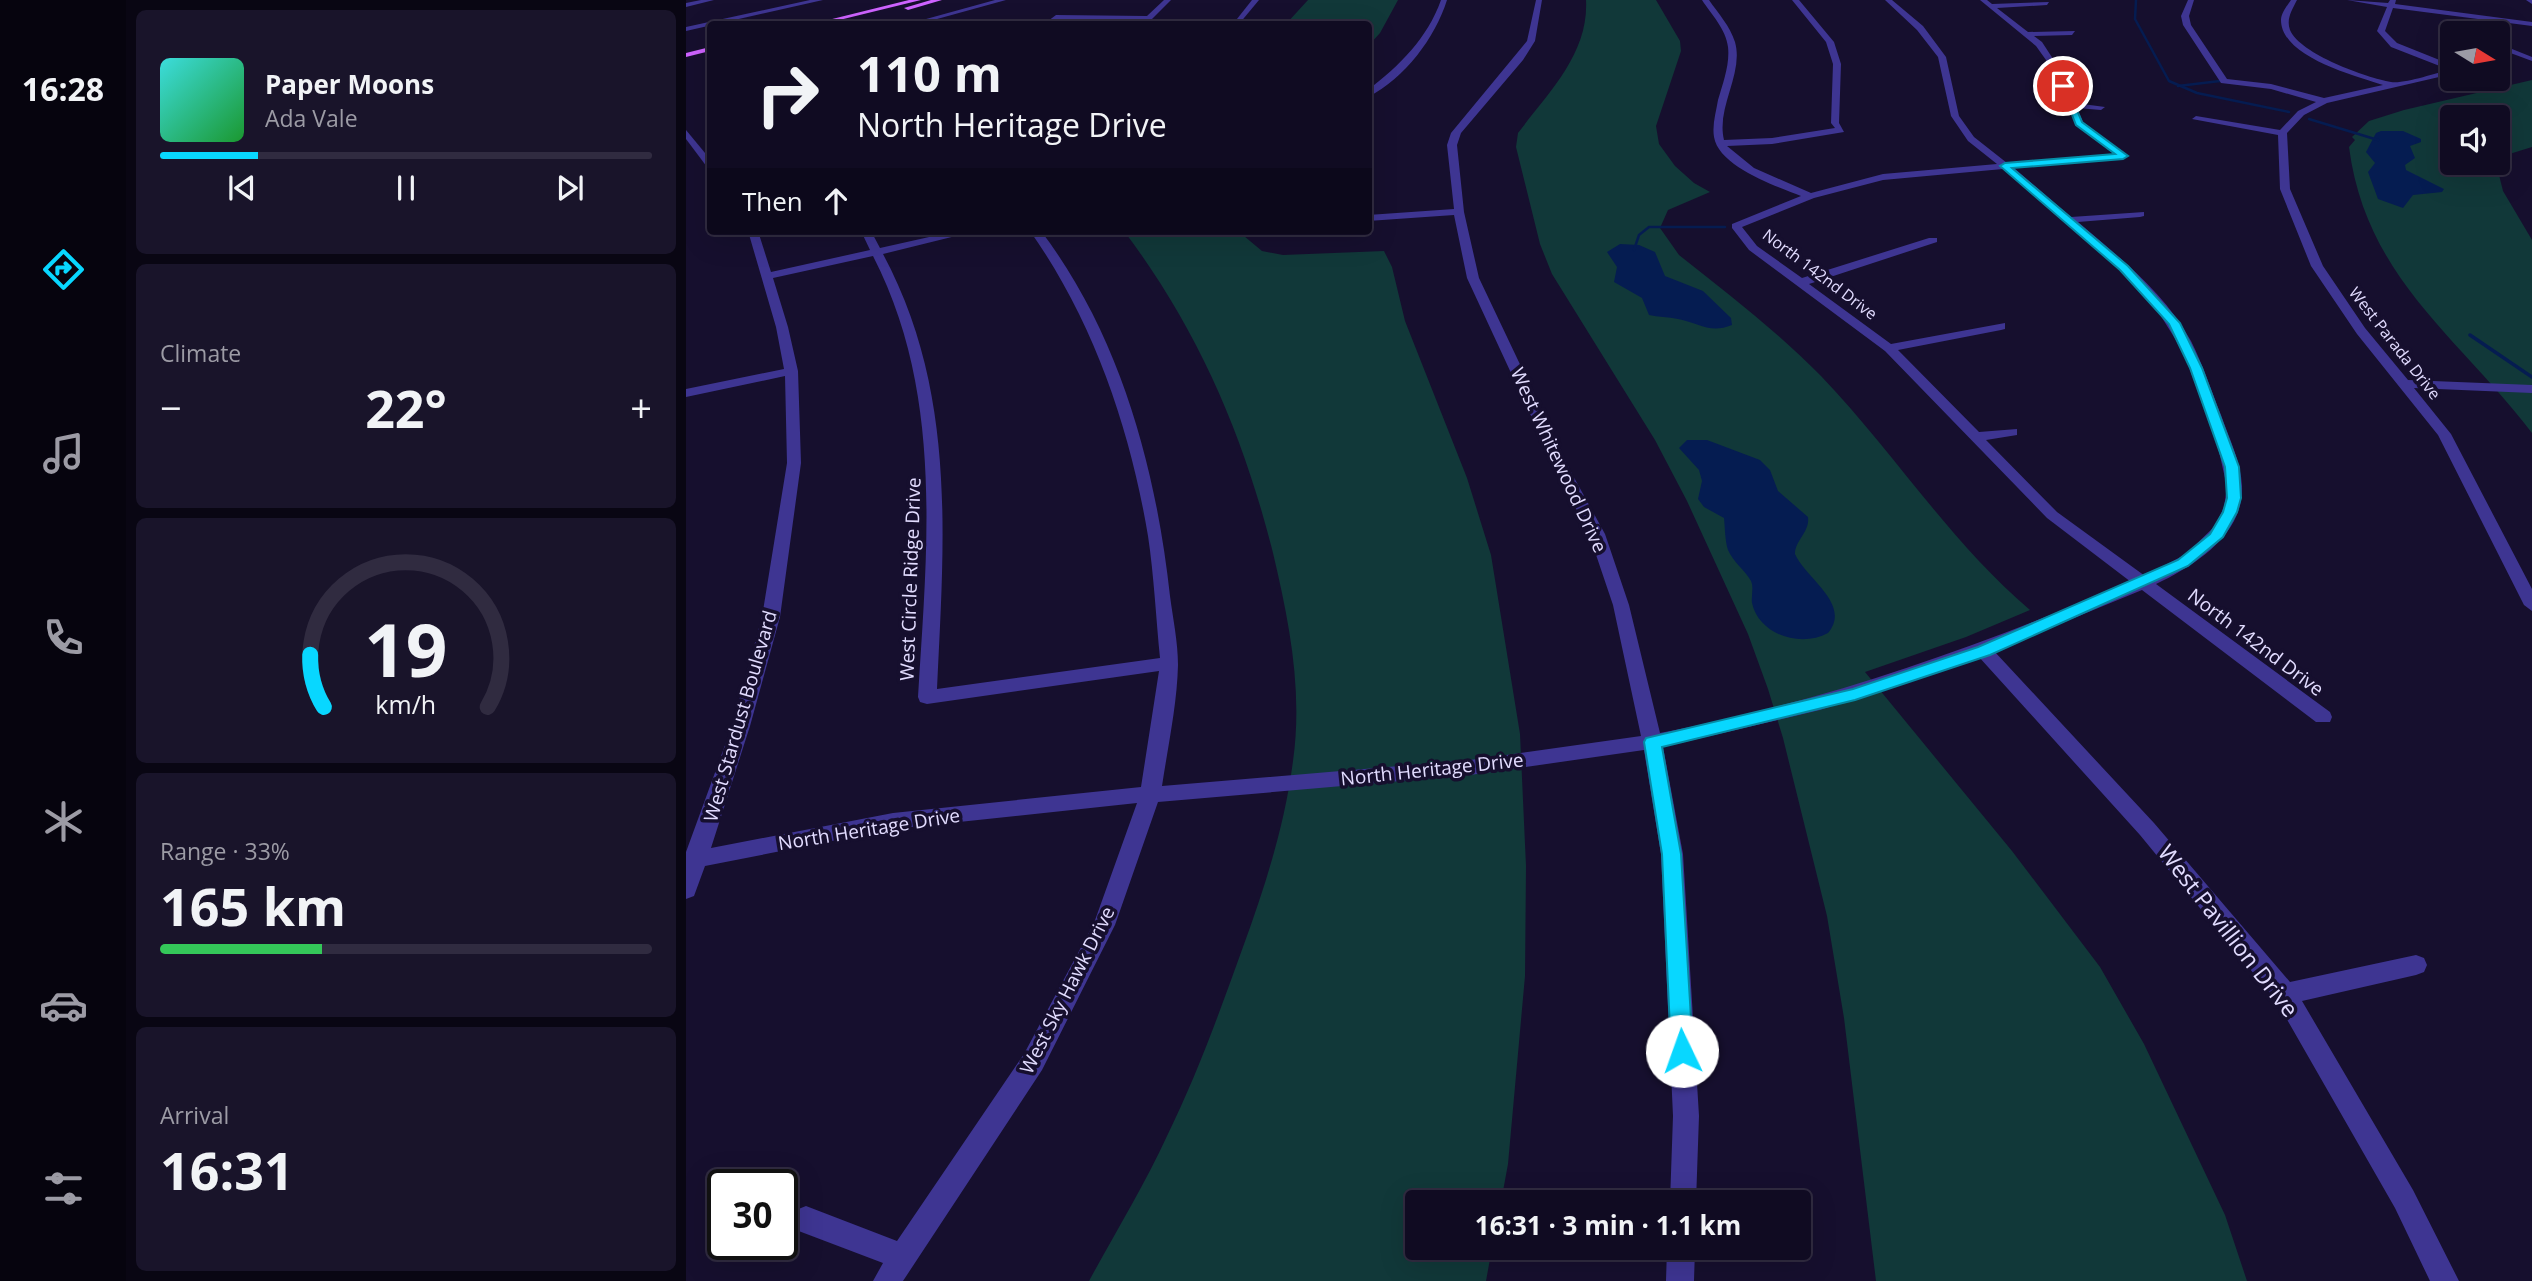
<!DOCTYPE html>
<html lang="en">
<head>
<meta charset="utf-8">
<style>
	body { margin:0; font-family:"Open Sans",sans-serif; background:#19142a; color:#f1f3f6; height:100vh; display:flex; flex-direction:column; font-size:26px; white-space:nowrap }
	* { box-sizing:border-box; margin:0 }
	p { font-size:23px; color:#9c9ba5 }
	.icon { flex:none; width:38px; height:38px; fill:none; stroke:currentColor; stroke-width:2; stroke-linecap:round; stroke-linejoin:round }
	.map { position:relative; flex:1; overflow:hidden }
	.sheet { display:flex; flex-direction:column; gap:10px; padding:10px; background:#090613; width:560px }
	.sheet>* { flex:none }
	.banner { position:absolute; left:21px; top:21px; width:665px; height:214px; border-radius:7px; box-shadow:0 7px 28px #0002,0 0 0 2px #302b40; background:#100b22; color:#f1f3f6; overflow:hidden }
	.needle { width:46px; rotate:101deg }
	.buttons { position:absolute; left:1754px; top:21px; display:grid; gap:14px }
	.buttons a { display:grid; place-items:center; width:70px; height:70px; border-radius:7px; background:#100b22; box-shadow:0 7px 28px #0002,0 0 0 2px #302b40; font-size:35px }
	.speed { position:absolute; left:21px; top:1169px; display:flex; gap:14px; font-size:35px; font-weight:700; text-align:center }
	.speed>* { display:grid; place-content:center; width:91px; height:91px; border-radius:50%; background:#100b22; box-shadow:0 7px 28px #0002,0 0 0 2px #302b40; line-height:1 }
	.speed .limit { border:4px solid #111; border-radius:10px; background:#fff; color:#111 }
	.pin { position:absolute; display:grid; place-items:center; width:60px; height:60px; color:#fff; margin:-30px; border:4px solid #fff; border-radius:50%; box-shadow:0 2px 7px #0007 }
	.me { position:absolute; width:77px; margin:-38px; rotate:357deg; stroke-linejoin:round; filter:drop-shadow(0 0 5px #0008) }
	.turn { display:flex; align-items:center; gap:24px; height:147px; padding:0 35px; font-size:32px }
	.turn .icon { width:91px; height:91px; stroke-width:2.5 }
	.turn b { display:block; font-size:49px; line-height:60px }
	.then { display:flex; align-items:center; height:66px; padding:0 35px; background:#0003; gap:14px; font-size:26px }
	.big { font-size:52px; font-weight:700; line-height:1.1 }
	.sheet .card { flex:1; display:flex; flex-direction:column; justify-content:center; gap:10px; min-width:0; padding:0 24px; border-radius:10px; background:#19142a }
	.sheet .dial { align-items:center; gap:0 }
	.dial svg { height:182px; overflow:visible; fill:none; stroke:#302b40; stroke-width:7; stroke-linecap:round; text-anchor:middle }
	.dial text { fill:#f1f3f6; stroke:none }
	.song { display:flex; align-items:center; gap:21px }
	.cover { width:84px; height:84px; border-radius:10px; background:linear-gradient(135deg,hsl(180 70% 55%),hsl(130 70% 35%)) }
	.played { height:7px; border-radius:4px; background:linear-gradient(90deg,#08d7ff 20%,#302b40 20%) }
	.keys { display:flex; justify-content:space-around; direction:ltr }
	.heat { display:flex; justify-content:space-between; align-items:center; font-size:38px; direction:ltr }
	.charge { height:10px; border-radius:5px; background:linear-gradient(90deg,#34c759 33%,#302b40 0) }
	.trip { position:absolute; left:719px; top:1190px; width:406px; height:70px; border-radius:7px; background:#100b22; box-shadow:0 7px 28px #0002,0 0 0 2px #302b40; font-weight:700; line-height:70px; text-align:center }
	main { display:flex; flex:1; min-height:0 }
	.menu { display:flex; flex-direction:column; width:126px; justify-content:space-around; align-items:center; background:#06040e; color:#9c9ba5 }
	.menu .icon { width:49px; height:49px }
	.menu .on { color:#08d7ff }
	.menu b { font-size:32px; color:#f1f3f6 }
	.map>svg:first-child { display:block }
	.green { fill:#113839 }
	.water { fill:#051c51 }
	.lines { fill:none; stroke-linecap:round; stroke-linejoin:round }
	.stream-far1 { stroke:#051c51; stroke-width:2.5 }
	.stream { stroke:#051c51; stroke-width:3.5 }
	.minor { fill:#3e3592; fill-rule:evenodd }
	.major { fill:#ce63ff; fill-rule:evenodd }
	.route { fill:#08d7ff; stroke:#058ca6; stroke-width:2 }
	.labels { text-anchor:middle; stroke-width:7; stroke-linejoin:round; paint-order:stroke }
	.far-street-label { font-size:16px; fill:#e2dcff; stroke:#160f2e }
	.street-label { font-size:19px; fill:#e2dcff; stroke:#160f2e }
	.near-street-label { font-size:23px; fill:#e2dcff; stroke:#160f2e }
</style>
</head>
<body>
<main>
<nav class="menu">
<b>16:28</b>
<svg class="icon on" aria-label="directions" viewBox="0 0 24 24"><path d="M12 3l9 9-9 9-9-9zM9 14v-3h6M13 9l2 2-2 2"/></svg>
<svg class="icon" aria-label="music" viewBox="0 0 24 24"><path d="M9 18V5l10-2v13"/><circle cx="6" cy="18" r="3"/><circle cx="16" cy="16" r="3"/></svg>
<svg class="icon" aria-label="phone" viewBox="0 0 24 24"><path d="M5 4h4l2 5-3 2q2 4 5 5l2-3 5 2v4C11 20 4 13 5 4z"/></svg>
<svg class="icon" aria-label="climate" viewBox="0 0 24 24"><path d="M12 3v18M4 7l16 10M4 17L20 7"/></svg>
<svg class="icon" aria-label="car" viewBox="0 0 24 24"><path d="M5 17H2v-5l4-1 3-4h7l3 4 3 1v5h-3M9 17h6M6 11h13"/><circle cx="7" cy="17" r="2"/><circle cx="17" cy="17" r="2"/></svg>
<svg class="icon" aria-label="filters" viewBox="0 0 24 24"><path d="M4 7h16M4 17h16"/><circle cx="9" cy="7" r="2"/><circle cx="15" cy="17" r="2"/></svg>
</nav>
<section class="sheet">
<div class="card">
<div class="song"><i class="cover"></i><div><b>Paper Moons</b><p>Ada Vale</p></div></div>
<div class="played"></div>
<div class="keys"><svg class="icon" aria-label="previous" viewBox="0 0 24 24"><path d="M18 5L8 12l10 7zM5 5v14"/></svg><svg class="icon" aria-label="pause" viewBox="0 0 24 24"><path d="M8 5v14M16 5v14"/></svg><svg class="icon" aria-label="next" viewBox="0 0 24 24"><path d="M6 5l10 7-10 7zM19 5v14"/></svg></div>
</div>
<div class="card"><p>Climate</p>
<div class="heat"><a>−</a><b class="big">22°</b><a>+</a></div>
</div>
<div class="card dial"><svg viewBox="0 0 100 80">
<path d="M14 69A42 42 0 1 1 86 69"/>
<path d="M14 69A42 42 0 0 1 8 46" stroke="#08d7ff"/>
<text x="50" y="56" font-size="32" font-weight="700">19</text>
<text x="50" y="72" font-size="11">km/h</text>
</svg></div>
<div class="card"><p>Range · 33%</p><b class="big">165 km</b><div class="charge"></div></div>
<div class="card"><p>Arrival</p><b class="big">16:31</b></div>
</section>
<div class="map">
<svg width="1846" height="1281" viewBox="0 0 1846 1281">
	<rect width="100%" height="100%" fill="#160f2e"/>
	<g class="green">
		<polygon points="622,0 712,0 694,33 683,45 682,24 600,24"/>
		<path d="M900 0H970L994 41 995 51 970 126 973 144 989 166 1008 183 1024 192 982 210 974 228 993 255C1041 293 1092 332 1135 376 1207 451 1264 542 1344 610L1280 637 1179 672 1326 851 1414 967 1458 1044 1539 1215 1561 1281H1190L1158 1018 1141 916 1097 738 1082 689 1062 634 1001 501 969 440 866 274 854 244 830 147 832 133C862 93 903 54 900 0Z"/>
		<path d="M1846 80V147L1817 156 1811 161V117H1766V163H1810L1817 191 1846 240V433C1772 336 1680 278 1663 147L1669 140 1666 137 1683 121 1718 110Z"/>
		<path d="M438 231H552L576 251 597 255 698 251 706 267 719 321 781 478 805 555 834 734 840 866 839 976 822 1164 815 1202H732V1248H806L800 1281H403C429 1233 458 1186 481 1136 511 1075 534 1011 557 947 579 887 599 824 607 761 617 690 603 621 587 553 557 434 512 329 438 231Z"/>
	</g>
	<g class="water">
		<polygon points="1695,131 1717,131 1735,139 1735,142 1724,146 1729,158 1719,165 1720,170 1758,189 1756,192 1727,195 1717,208 1692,199 1682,172 1689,163 1680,152 1690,133"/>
		<path d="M934 244 953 245 969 252 979 276 1017 291 1045 318 1046 325C1024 334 1013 323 992 319 982 317 972 317 963 315L956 298 928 282 931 267 921 252Z"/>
		<path d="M1001 440H1021L1074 460 1084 470 1092 491 1122 517C1124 532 1109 540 1109 554 1120 579 1166 604 1142 633 1115 648 1073 635 1066 603 1065 596 1068 588 1065 581 1059 570 1047 562 1042 550 1039 541 1039 528 1038 518L1018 507 1012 499 1016 481 1013 470 993 448Z"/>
	</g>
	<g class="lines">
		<g class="stream-far1">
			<polyline points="1450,0 1449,19 1483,81 1511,93 1603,112"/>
			<polyline points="1492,86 1534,81"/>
			<polyline points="1623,119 1692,140"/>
			<polyline points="948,250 953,235 963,227 1039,227"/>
		</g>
		<polyline class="stream" points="1784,335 1846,377"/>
		<g class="minor">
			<polygon points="15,0 28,0 0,7 0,3"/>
			<polygon points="124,0 137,0 0,31 0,27"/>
			<polygon points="309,0 320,0 233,24 222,24"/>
			<polygon points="478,0 485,0 461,24 454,24 457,20 372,19 366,24 358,24 370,15 461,16"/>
			<polygon points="566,0 573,0 553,24 547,24"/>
			<path d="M755 0H761C749 38 719 78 682 97V90C714 65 741 39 755 0Z"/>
			<path d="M850 0H856L849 41 837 60 775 133 771 145 778 212 793 278 885 472 919 534 943 605 974 733C1139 702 1290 647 1445 582L1361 518 1199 351 1063 250 1046 228V224L1115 196C1090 186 1033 167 1028 137 1026 125 1030 112 1032 100 1037 83 1044 64 1042 47 1040 29 1025 14 1016 0H1023C1032 13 1044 26 1049 42 1058 74 1030 107 1038 140L1086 138 1149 128 1145 123 1147 64 1140 42 1106 0H1113L1148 42 1155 64 1153 123 1158 132 1086 144 1041 146 1068 168 1125 193 1197 174 1311 164 1282 141 1265 116 1252 57 1231 30 1199 0H1206L1237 26 1260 57 1273 116 1288 137 1321 163 1428 154 1390 125 1365 67 1350 46 1294 0H1301L1306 4 1363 2 1361 5 1311 8 1342 32 1389 31 1386 35 1348 36 1356 42 1371 65 1399 66 1396 70H1374L1389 103 1419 107 1415 110 1391 108 1397 122 1442 156 1437 159 1328 168 1385 217 1458 212V216L1454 217 1392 222C1434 258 1478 292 1505 341 1517 365 1525 390 1535 415 1543 438 1555 462 1556 486 1558 535 1508 566 1470 584L1644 712 1646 717 1644 722H1630L1456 590 1308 651 1468 823 1604 982 1730 955 1738 958 1741 965 1738 972 1730 975 1616 1001 1727 1190 1773 1281H1744L1709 1208 1591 1002 1454 835 1293 657 1134 710 977 747 997 854 1013 1116 1010 1202H984L987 1116 975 854 958 750 784 775 472 802 429 925 356 1070 217 1281H187L197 1263 110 1230 106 1220 110 1210 120 1206 211 1241 338 1054 408 923 451 803 207 829 19 866 8 896 0 899V852L46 726 76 617 101 463 99 376 0 397V389L98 369 90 327 62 231H72L85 272 184 250 175 231H185L194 248 270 231H290L197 254C271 392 258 538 251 689L474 658C470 618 468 576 462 536 444 428 407 320 344 231H355C434 335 470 468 484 596 487 619 492 642 492 665 491 705 482 746 476 786L784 760 955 736 927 605 903 534 871 472 781 278 768 215 682 221V215L768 209 761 145 765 133 841 41ZM1317 169 1433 269 1468 305 1498 353 1532 447 1541 487 1538 507 1529 526 1500 554 1459 576 1371 512 1300 440 1331 435V429L1293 432 1212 350 1315 330 1319 329V323L1205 344 1123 284 1251 242V238H1243L1116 278 1071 246 1056 227 1128 198 1197 180ZM187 256C258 394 241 548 232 697L234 702 241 704 473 671 455 787 207 813 25 848 64 726 94 617 115 463 112 371 102 327 87 278Z"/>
			<path d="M1502 0H1508L1503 16 1505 25 1541 79 1585 84 1638 98 1697 85C1669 76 1595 57 1595 20 1595 13 1601 6 1605 0H1611C1606 10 1600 19 1604 30 1614 54 1681 78 1705 82 1719 84 1749 73 1764 70L1705 47 1691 31 1701 7 1661 0 1702 3 1704 0H1710L1709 4 1846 22V26L1707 8 1699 31 1711 43 1766 65V74L1641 103 1618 115 1601 133 1604 189 1637 266 1679 328 1722 380 1846 385V393L1728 388 1765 434 1846 589V611L1838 605 1752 435 1671 334 1625 266 1594 189 1592 135 1506 119 1510 116 1594 130 1612 111 1630 102 1585 89 1535 83 1497 25 1495 16Z"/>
			<polygon points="1840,0 1846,0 1846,4"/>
			<polygon points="1811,43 1846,57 1846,61 1811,48"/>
			<polygon points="0,130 24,159 24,168 21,167 0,139"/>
			<polygon points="981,1248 1009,1248 1008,1281 980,1281"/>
		</g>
		<g class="major">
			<polygon points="223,0 235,0 137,24 126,24"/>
			<polygon points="245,0 256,0 222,10 218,8"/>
			<polygon points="24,47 24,51 0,57 0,53"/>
		</g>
	</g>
	<polygon class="route" points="1374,84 1381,86 1396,122 1442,156 1437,159 1326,168 1442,266 1494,323 1516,368 1553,467 1555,498 1551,512 1537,537 1502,566 1304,655 1169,700 976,747 995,854 1007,1051 1004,1059 996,1062 989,1059 985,1051 976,854 958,742 960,738 1167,689 1292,647 1492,560 1524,534 1537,512 1541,498 1539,467 1504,368 1483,324 1434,270 1314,166 1319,163 1429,154 1390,125"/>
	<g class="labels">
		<g class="far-street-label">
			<text transform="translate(1134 274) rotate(37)" y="6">North 142nd Drive</text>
			<text transform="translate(1709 343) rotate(52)" y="6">West Parada Drive</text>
		</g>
		<g class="street-label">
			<text transform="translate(873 460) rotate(65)" y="7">West Whitewood Drive</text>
			<text transform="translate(224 579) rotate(-88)" y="7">West Circle Ridge Drive</text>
			<text transform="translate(1570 642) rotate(37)" y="7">North 142nd Drive</text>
			<text transform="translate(54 716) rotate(-74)" y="7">West Stardust Boulevard</text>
			<text transform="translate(746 769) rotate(-6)" y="7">North Heritage Drive</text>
			<text transform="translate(183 829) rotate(-9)" y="7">North Heritage Drive</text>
			<text transform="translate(381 990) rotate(-63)" y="7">West Sky Hawk Drive</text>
		</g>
		<g class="near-street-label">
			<text transform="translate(1542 931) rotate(52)" y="8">West Pavillion Drive</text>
		</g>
	</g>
</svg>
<div class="buttons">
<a><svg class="needle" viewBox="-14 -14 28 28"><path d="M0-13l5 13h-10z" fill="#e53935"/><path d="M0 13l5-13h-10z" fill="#9c9ba5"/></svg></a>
<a><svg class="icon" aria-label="sound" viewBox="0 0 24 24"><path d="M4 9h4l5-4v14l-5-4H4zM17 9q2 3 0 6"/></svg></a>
</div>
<div class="speed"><div class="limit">30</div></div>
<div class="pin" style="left:1377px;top:86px;background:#d93025"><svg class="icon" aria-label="arrive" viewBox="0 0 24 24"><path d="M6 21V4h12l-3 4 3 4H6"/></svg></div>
<svg class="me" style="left:996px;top:1051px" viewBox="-20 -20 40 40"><circle r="19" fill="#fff"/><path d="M0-13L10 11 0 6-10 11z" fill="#08d7ff"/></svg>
<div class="trip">16:31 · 3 min · 1.1 km</div>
<div class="banner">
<div class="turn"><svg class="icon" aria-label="right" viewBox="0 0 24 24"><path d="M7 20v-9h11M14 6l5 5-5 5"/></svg><div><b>110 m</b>North Heritage Drive</div></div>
<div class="then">Then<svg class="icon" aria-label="ahead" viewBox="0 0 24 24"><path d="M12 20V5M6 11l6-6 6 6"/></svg></div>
</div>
</div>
</main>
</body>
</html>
